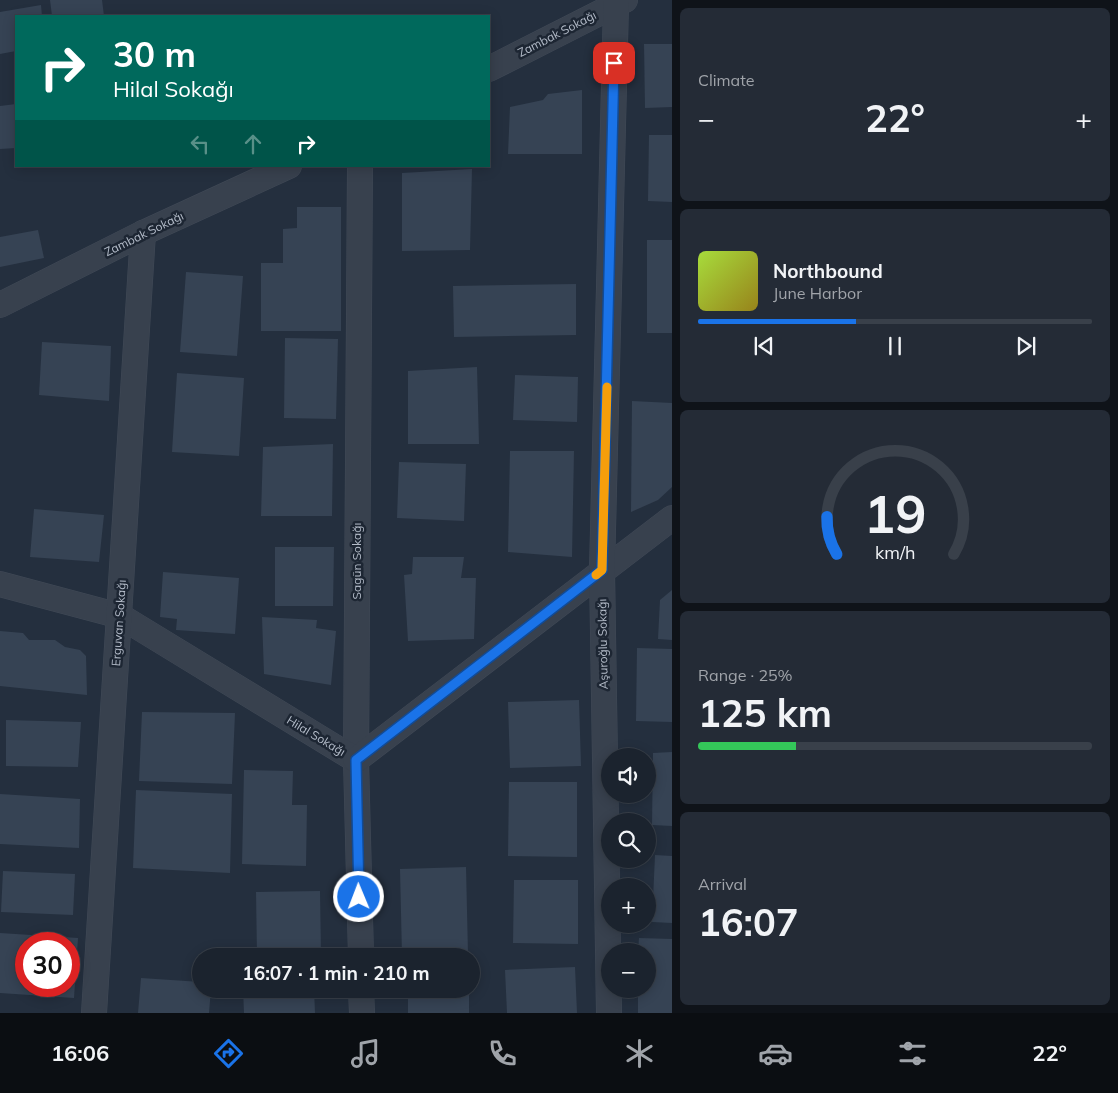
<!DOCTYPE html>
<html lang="en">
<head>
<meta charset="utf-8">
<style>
	body { margin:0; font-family:Mulish,sans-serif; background:#242b36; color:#f1f3f6; height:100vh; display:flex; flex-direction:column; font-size:19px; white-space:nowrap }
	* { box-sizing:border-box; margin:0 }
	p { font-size:16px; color:#a0a4aa }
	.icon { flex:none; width:28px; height:28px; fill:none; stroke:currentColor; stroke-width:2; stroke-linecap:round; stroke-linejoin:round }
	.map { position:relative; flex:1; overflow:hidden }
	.details { display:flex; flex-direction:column; gap:8px; padding:8px; background:#0f1319; width:446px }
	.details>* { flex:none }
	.hud { position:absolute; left:15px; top:15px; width:475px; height:152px; border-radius:0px; box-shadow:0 2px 12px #0003,0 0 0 1px #39404a; background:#00695c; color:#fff; overflow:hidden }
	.fabs { position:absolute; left:601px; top:748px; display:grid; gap:10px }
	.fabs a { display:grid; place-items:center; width:55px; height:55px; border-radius:50%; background:#1b232e; box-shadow:0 2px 12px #0003,0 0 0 1px #39404a; font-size:25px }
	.speed { position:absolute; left:15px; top:932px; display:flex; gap:10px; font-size:25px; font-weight:700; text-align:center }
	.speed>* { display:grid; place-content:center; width:65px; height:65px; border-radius:50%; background:#1b232e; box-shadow:0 2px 12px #0003,0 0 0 1px #39404a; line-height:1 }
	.speed .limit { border:8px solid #d22; background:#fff; color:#111 }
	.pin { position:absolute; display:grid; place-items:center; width:42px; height:42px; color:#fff; margin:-21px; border-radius:10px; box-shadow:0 2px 8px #0006 }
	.me { position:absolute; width:55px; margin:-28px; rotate:359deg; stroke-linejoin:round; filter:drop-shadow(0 0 4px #0008) }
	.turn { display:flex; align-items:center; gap:18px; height:105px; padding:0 15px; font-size:22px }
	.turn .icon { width:65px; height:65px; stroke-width:2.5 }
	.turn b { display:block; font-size:35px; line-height:42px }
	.lanes { display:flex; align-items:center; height:48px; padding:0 15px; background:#0003; justify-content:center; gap:25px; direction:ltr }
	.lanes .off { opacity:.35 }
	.big { font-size:38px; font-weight:700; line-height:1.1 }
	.details .tile { flex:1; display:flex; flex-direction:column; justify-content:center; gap:8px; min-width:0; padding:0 18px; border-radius:8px; background:#242b36 }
	.details .dial { align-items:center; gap:0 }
	.dial svg { height:130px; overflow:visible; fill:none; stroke:#39404a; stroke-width:7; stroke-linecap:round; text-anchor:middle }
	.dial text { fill:#f1f3f6; stroke:none }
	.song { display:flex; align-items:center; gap:15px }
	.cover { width:60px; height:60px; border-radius:8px; background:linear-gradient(135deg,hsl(80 70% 55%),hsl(50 70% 35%)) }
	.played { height:5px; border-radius:2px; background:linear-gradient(90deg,#1a73e8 40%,#39404a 40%) }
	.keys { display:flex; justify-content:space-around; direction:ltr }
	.heat { display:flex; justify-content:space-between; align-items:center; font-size:28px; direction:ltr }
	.charge { height:8px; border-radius:4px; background:linear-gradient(90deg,#34c759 25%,#39404a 0) }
	.trip { position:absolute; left:192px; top:948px; width:288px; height:50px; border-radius:25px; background:#1b232e; box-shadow:0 2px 12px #0003,0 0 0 1px #39404a; font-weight:700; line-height:50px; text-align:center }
	.menu { display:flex; height:80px; justify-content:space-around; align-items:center; background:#0b0e12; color:#a0a4aa }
	.menu .icon { width:35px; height:35px }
	.menu .active { color:#1a73e8 }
	.menu b { font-size:22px; color:#f1f3f6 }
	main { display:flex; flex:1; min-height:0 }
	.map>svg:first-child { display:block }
	.building { fill:#364354; fill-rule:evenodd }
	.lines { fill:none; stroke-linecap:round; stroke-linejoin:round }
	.minor-casing { stroke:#414a57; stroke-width:26 }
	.minor { stroke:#38414e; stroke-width:25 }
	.route-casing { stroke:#114b97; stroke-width:12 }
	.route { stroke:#1a73e8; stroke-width:9 }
	.slow { stroke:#f59e0b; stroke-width:9 }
	.labels { text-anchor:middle; stroke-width:5; stroke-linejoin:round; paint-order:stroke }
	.street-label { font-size:12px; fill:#b4bcc9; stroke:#1d2633 }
</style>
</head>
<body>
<main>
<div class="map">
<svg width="672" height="1013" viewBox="0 0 672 1013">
	<rect width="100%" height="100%" fill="#242f3e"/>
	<g class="building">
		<polygon points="50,0 102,0 104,16 52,16"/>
		<polygon points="41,5 42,16 16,16 16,51 0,54 0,12"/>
		<polygon points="644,44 672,44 672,107 645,108"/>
		<polygon points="582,90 582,154 508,154 510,107 543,100 548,94"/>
		<polygon points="16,104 16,148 0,149 0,106"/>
		<polygon points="649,135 672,135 672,202 648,201"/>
		<polygon points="472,169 470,250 402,251 402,173"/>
		<polygon points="297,207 341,207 341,331 261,331 261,263 283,263 283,229 297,228"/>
		<polygon points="38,230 44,258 0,267 0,237"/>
		<rect x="647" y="240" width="25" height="93"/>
		<polygon points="186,272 243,276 237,356 180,352"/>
		<polygon points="576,284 576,335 454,337 453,286"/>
		<polygon points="285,338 338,339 336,419 284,418"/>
		<polygon points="42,342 111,346 109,401 39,395"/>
		<polygon points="477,367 479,444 408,444 408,371"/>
		<polygon points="177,373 244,378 239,456 172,452"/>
		<polygon points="515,375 578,377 577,422 513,420"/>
		<polygon points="632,401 672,403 672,487 658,500 631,512"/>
		<polygon points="333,444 332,516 261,516 263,447"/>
		<polygon points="510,451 574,451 572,557 508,552"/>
		<polygon points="399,462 466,464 464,521 397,518"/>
		<polygon points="34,509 104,515 99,562 30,557"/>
		<polygon points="275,547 334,547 333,606 275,606"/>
		<polygon points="413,557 464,557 461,578 476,578 474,639 408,641 404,575 412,574"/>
		<polygon points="163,572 239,578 235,634 176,630 177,619 160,617"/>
		<polygon points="672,590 672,640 658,639 660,600"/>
		<polygon points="262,617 317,620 316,628 336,631 331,685 264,674"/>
		<polygon points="0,631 23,633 29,640 55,640 65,647 80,650 86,656 87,695 0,686"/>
		<polygon points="637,648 672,649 672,722 636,721"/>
		<polygon points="579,700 581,766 510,768 508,702"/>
		<polygon points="142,712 235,713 232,784 139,781"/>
		<polygon points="6,720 81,722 78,767 6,766"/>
		<polygon points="672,752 672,826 652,825 653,753"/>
		<polygon points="244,770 293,771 292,805 307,805 306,866 242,864"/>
		<polygon points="509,782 577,782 577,857 508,856"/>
		<polygon points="136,790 232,794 230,873 133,868"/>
		<polygon points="0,794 80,799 79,848 0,844"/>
		<polygon points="655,855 672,856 672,923 652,922"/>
		<polygon points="466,867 468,954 402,956 400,869"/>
		<polygon points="3,871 75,874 73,915 1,912"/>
		<polygon points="514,880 578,880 578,944 513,943"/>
		<polygon points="320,891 321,956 257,956 256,892"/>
		<path d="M0 933 78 938 74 998 0 993ZM26 944H69V986H26Z"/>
		<polygon points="639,938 672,939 672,1013 638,1013 638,989 648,989 648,951 638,951"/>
		<polygon points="575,967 577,1013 507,1013 505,970"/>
		<polygon points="141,978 201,982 201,989 211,989 209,1013 138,1013"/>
		<polygon points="243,989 314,989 315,1013 244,1013"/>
		<rect x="408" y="989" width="61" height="24"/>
	</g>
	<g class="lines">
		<defs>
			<g id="minor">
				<polyline points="489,69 625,0"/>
				<polyline points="360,166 356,760 361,956"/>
				<polyline points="0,305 143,233 289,166"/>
				<polyline points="0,584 120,616 356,760"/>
				<polyline points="356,760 672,518"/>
				<polyline points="361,989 362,1013"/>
				<polyline points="94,1013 143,233"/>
				<polyline points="609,1013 602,570 616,4"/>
			</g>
		</defs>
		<use href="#minor" class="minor-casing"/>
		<use href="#minor" class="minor"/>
	</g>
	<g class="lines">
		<defs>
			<polyline id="route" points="359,897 356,760 602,570 614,63"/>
		</defs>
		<use href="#route" class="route-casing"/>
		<use href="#route" class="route"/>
		<polyline class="slow" points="596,575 602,570 607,387"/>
	</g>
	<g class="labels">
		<g class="street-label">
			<text transform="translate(557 34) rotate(-27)" y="4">Zambak Sokağı</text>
			<text transform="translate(144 234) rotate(-26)" y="4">Zambak Sokağı</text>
			<text transform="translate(357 561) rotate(-90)" y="4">Sagün Sokağı</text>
			<text transform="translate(119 623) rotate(-86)" y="4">Erguvan Sokağı</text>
			<text transform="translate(603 644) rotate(-91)" y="4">Aşuroğlu Sokağı</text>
			<text transform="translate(316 736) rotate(31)" y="4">Hilal Sokağı</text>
		</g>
	</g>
</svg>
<div class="fabs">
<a><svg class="icon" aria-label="sound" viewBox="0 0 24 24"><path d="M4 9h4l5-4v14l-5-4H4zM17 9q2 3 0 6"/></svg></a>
<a><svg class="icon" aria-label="search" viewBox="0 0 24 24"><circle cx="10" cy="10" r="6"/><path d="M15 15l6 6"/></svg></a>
<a>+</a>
<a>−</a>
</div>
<div class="speed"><div class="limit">30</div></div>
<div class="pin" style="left:614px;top:63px;background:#d93025"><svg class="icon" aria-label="arrive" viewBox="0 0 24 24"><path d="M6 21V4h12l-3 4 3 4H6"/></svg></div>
<svg class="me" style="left:359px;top:897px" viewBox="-20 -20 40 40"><circle r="17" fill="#1a73e8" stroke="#fff" stroke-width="3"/><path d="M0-11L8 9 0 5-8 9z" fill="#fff"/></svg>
<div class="trip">16:07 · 1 min · 210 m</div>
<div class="hud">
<div class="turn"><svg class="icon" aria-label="right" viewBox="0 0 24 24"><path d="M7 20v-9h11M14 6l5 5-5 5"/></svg><div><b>30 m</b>Hilal Sokağı</div></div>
<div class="lanes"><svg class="icon off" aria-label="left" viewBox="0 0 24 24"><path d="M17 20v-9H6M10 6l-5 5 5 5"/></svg><svg class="icon off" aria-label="ahead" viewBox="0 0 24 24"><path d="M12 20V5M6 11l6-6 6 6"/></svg><svg class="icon" aria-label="right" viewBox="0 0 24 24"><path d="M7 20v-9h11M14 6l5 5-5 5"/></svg></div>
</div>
</div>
<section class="details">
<div class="tile"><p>Climate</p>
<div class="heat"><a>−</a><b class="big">22°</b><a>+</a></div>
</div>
<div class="tile">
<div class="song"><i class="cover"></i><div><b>Northbound</b><p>June Harbor</p></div></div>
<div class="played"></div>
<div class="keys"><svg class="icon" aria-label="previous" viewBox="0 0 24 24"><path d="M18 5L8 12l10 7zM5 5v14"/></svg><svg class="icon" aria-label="pause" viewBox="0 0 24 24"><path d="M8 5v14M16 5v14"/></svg><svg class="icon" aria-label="next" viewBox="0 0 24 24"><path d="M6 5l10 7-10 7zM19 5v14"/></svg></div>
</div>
<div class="tile dial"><svg viewBox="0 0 100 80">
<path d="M14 69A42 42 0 1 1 86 69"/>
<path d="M14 69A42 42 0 0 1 8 46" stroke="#1a73e8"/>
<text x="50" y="56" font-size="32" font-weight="700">19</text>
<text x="50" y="72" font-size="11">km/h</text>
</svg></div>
<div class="tile"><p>Range · 25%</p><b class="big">125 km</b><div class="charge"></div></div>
<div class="tile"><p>Arrival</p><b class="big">16:07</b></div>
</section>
</main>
<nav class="menu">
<b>16:06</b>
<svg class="icon active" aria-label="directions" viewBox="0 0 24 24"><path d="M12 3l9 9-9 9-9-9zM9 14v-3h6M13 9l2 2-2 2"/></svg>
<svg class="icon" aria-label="music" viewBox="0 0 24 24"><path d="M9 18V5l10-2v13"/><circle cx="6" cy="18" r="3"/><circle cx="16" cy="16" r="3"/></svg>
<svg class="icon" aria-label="phone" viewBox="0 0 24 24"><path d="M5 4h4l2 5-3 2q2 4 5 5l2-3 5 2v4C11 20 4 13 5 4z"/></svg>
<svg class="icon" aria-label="climate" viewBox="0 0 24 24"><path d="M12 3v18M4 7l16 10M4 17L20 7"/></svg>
<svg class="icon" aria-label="car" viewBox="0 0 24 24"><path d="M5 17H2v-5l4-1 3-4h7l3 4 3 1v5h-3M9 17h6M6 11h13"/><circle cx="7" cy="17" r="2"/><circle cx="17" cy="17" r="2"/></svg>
<svg class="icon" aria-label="filters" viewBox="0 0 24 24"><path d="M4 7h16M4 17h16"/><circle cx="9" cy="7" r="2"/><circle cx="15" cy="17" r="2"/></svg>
<b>22°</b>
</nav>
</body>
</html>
